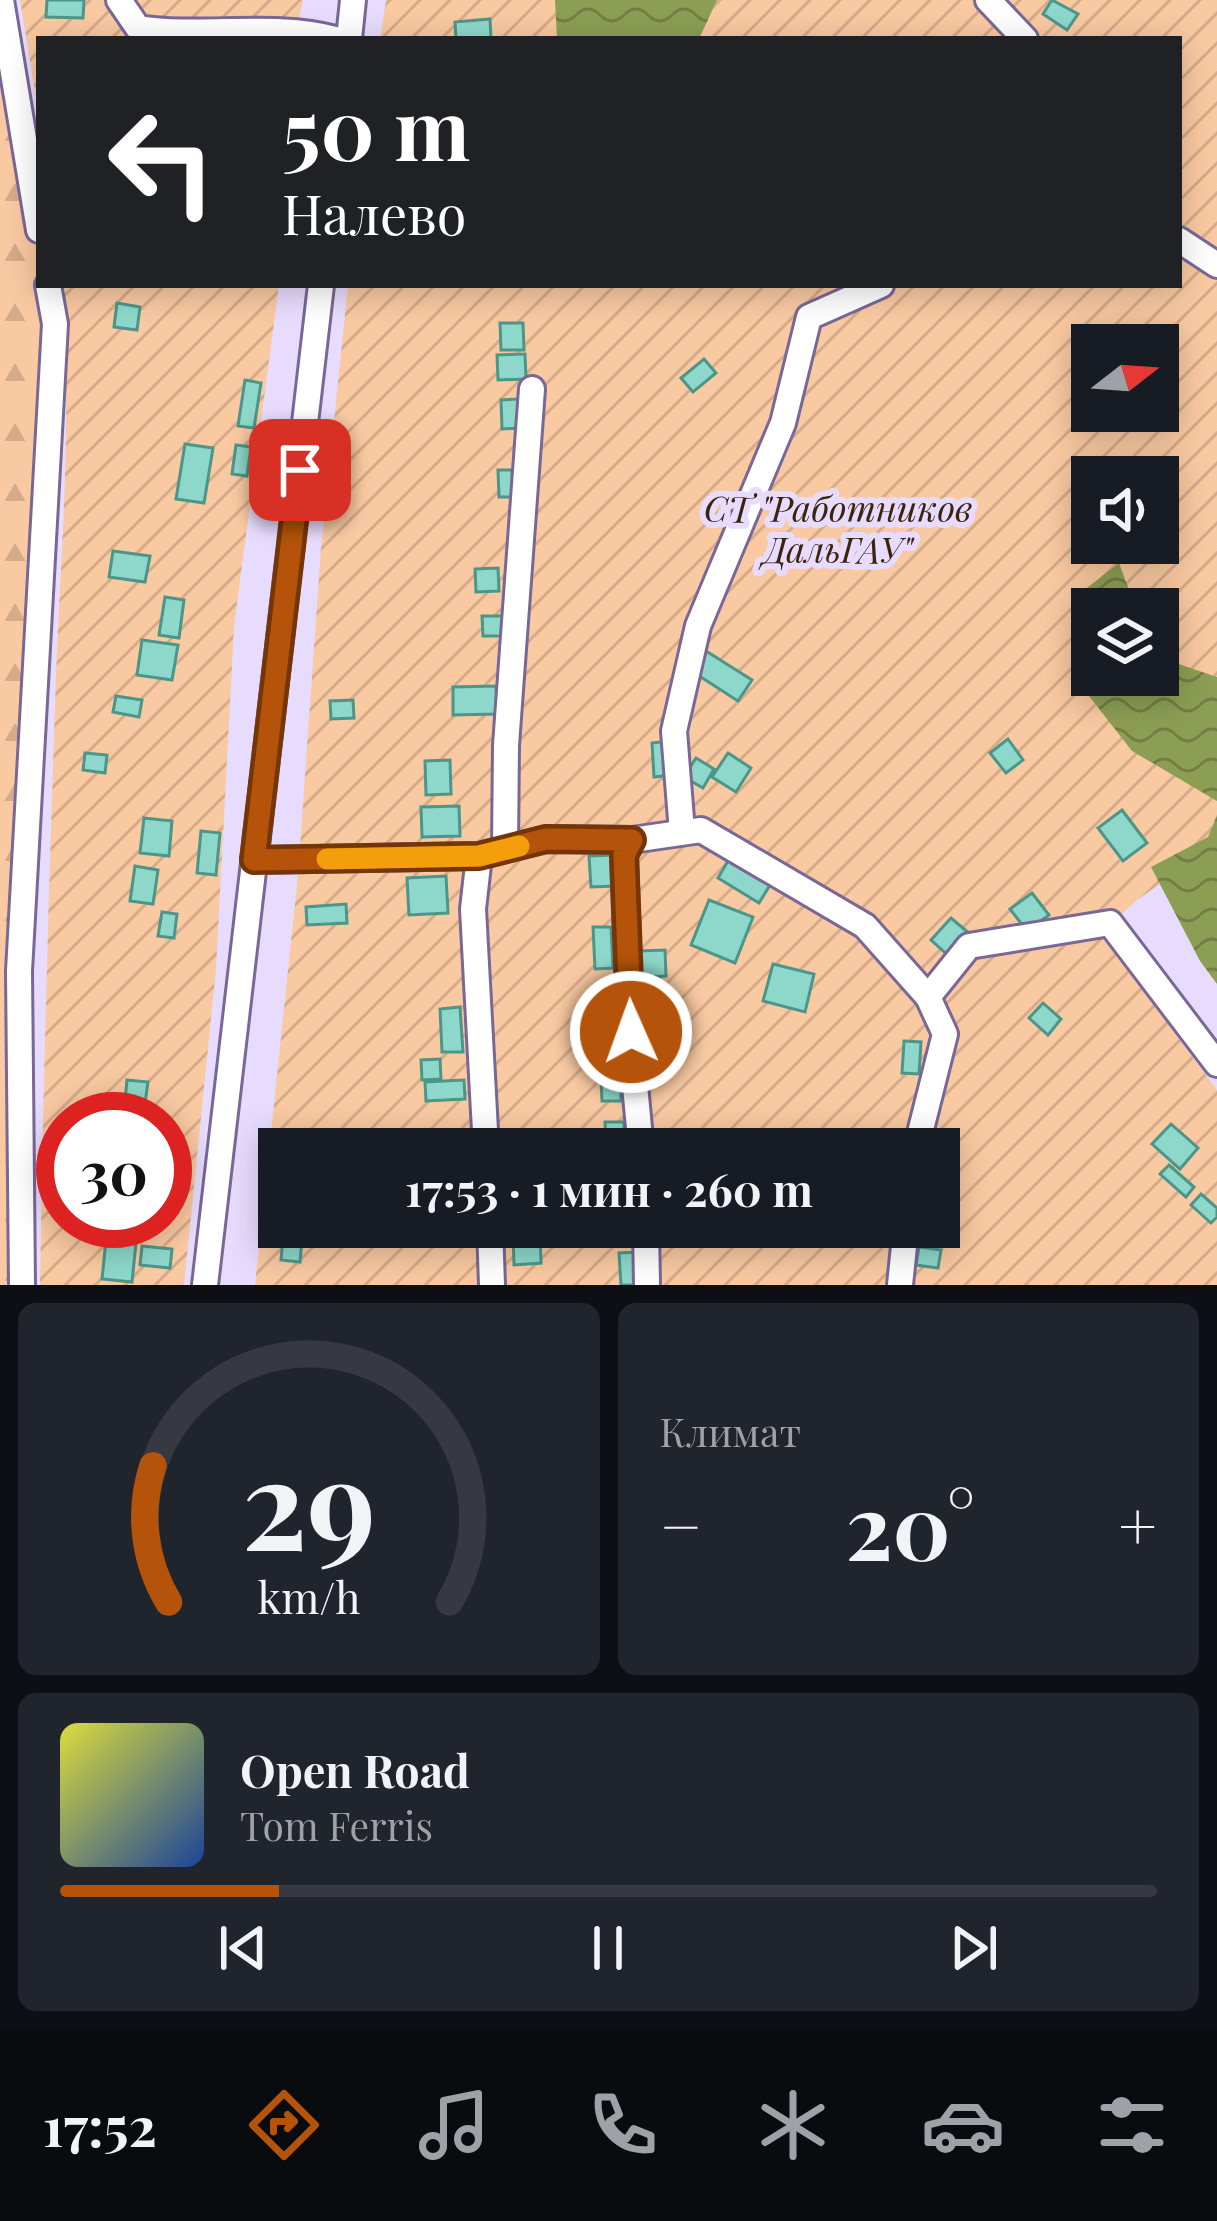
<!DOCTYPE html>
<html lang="ru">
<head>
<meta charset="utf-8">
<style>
	body { margin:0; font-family:"Playfair Display",serif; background:#20242c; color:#f1f3f6; height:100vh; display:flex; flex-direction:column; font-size:45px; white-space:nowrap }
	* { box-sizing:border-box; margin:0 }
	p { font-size:39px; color:#9ea1a6 }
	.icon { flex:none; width:66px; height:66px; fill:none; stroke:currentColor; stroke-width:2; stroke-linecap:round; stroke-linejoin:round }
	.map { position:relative; height:1285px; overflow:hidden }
	.sheet { display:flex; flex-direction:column; gap:18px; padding:18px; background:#0d0f14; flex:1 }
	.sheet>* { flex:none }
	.guide { position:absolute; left:36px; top:36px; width:1146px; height:252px; border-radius:0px; box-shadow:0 6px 30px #0003; background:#202124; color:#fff; overflow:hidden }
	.needle { width:78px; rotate:73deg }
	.fabs { position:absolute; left:1071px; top:324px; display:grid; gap:24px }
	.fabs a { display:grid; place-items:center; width:108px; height:108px; border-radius:0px; background:#171b24; box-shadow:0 6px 30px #0003; font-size:60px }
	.speed { position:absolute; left:36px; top:1092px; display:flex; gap:24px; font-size:60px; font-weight:700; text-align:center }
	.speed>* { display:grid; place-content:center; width:156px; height:156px; border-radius:50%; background:#171b24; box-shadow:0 6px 30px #0003; line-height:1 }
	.speed .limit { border:18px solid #d22; background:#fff; color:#111 }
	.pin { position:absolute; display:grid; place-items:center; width:102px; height:102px; color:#fff; margin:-51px; border-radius:24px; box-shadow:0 6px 18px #0006 }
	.me { position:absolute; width:132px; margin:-66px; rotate:358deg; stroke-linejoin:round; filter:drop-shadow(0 0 9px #0008) }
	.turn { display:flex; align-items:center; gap:42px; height:252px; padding:0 48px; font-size:54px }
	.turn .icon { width:156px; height:156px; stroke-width:2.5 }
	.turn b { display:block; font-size:84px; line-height:102px }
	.big { font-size:90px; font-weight:700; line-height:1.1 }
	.sheet .tile { flex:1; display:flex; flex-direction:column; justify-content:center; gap:18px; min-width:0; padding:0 42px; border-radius:18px; background:#20242c }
	.sheet .dial { align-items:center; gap:0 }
	.dial svg { height:312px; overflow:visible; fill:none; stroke:#363941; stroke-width:7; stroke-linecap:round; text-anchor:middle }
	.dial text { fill:#f1f3f6; stroke:none }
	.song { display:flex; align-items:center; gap:36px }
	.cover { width:144px; height:144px; border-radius:18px; background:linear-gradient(135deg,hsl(60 70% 55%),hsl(220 70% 35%)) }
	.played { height:12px; border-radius:6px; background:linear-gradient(90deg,#b45309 20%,#363941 20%) }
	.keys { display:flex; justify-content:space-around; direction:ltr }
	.heat { display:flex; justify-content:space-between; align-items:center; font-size:66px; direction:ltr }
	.sheet .tiles { flex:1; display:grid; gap:18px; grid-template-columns:1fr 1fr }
	.tile:last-child { grid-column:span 2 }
	.trip { position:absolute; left:258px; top:1128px; width:702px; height:120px; border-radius:0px; background:#171b24; box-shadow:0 6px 30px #0003; font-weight:700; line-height:120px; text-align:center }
	.dock { display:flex; height:192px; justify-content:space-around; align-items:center; background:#090b0e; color:#9ea1a6 }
	.dock .icon { width:84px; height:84px }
	.dock .on { color:#b45309 }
	.dock b { font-size:54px; color:#f1f3f6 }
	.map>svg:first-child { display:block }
	.forest { fill:url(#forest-firs) }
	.garden { fill:url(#garden-furrows); fill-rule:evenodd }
	.water { fill:url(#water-waves) }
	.building { fill:#8dd8ca; stroke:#4c9689; stroke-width:3 }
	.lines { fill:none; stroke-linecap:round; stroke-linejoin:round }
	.minor-casing { stroke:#796798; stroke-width:30 }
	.minor { stroke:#fff; stroke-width:24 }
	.route-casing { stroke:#753606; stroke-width:30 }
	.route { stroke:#b45309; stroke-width:21 }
	.slow { stroke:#f59e0b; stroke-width:21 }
	.labels { text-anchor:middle; stroke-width:12; stroke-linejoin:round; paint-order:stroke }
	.park-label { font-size:36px; font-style:italic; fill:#3c230b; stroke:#e7dcfd }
</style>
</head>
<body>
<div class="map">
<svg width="1217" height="1285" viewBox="0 0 1217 1285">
	<defs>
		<pattern id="forest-firs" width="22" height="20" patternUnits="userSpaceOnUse" patternTransform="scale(3)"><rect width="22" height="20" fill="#f9c9a1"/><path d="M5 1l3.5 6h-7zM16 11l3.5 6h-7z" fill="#d5ab8a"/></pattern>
		<pattern id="garden-furrows" width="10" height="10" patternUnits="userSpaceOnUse" patternTransform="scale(3)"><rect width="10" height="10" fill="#f9c9a1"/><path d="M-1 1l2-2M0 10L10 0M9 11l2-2" fill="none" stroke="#d5ab8a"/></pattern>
		<pattern id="water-waves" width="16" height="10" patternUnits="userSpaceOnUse" patternTransform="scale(3)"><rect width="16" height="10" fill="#8c9e53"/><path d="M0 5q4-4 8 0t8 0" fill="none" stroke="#717f44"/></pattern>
	</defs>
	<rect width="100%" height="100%" fill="#e7dcfd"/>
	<polygon class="forest" points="0,0 39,205 39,285 49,285 12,933 7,1203 10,1285 0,1285"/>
	<g class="garden">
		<polygon points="20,0 303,0 295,39 39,39 39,116"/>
		<path d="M386 0H1217V844L1137 900 1101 933 1217 1090V1285H255L298 875 321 548 348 285H1179V39H380ZM1092 345H1158V411H1092ZM1092 477H1158V543H1092ZM1092 609H1158V675H1092ZM279 1149H939V1227H279Z"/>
		<path d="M61 285H279L234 626 216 969 184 1285H40C43 1082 49 879 56 676 61 547 73 414 61 285ZM63 1119H165V1221H63Z"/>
	</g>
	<g class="water">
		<polygon points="555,0 717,0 699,39 557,39"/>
		<polygon points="1119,563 1136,609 1092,609 1092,675 1158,675 1158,657 1217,677 1217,801 1132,751 1075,678 1074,598"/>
		<polygon points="1217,815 1217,984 1200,961 1151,867 1208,837"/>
	</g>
	<g class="building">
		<polygon points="47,0 84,0 83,18 46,17"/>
		<polygon points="1052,0 1078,14 1067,30 1043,14"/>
		<polygon points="490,19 491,39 456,39 455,22"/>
		<polygon points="117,303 140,307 137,330 114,327"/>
		<polygon points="500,323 523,323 524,350 501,350"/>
		<polygon points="525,354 526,379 498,380 497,355"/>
		<polygon points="704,359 716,373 693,392 681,378"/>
		<polygon points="245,380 261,383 254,428 238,426"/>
		<polygon points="518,399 519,428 502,429 501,400"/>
		<polygon points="185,444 213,448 204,503 176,499"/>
		<polygon points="236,445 251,447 247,476 232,474"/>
		<polygon points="498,470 512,470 513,497 499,497"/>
		<polygon points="113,551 150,556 145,582 109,577"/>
		<polygon points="498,568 499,591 476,592 475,569"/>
		<polygon points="165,597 184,600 179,638 159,635"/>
		<polygon points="482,616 507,616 508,636 483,636"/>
		<polygon points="142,640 178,645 172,680 137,675"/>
		<polygon points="706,651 752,680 738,701 693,672"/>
		<polygon points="496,686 497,714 453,715 453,687"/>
		<polygon points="116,696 142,700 139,717 113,712"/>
		<polygon points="353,700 354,718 331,719 330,701"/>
		<polygon points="1008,739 1023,760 1006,773 990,753"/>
		<polygon points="670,741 672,775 654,777 652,743"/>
		<polygon points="85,753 107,755 105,773 83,770"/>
		<polygon points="728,753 751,768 736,792 712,777"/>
		<polygon points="696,758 714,769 703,788 684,777"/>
		<polygon points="450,760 451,794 426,795 425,761"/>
		<polygon points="459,806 460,836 422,837 421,807"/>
		<polygon points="1122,810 1147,843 1123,861 1098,828"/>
		<polygon points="144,818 172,821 169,856 140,853"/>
		<polygon points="201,831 220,833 216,875 197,873"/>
		<polygon points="614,855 615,886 591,887 589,856"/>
		<polygon points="728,861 770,885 759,903 718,878"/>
		<polygon points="135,866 158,870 153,904 130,901"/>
		<polygon points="446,876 448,913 409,915 407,878"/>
		<polygon points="1032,893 1049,915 1027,931 1010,909"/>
		<polygon points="709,900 753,917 735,963 691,945"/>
		<polygon points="346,904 347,923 307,925 306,907"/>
		<polygon points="162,912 177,914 174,938 158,936"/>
		<polygon points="951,918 970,934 950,957 931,940"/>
		<polygon points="593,927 611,927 613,968 595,969"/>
		<polygon points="665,950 666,976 639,978 638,951"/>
		<polygon points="773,964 814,974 805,1012 763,1001"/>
		<polygon points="1043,1003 1061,1019 1048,1035 1029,1018"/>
		<polygon points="460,1007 463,1052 442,1052 440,1009"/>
		<polygon points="904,1041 921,1042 919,1074 902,1073"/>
		<polygon points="440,1059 441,1079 422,1080 421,1060"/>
		<polygon points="601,1077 620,1077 621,1101 602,1101"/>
		<polygon points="127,1080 148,1082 145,1103 125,1101"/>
		<polygon points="464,1080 465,1099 426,1101 425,1082"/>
		<polygon points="605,1122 624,1122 625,1149 606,1149"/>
		<polygon points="1171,1124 1198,1148 1180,1169 1152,1144"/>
		<polygon points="1169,1165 1194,1187 1186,1197 1160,1174"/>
		<polygon points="1201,1194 1217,1208 1217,1217 1211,1223 1191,1205"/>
		<polygon points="540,1233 541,1263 514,1265 513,1234"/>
		<polygon points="283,1237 302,1239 300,1262 281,1260"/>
		<polygon points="106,1240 136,1243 132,1282 102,1279"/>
		<polygon points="142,1246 172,1249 170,1268 140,1265"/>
		<polygon points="919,1247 941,1250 938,1268 916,1265"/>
		<polygon points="639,1252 641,1285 621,1285 619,1253"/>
	</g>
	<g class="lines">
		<defs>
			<g id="minor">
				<polyline points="1,0 39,230"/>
				<path d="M119 0 138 28C204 38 271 22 336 39"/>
				<polyline points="988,0 1025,39"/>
				<polyline points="349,39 353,0"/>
				<polyline points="1179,240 1217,265"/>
				<polyline points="682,832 674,731 698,626 783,423 809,317 881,285"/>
				<polyline points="632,840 624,855 630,1032 641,1149"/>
				<polyline points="505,849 506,745 532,389"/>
				<polyline points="479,856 473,909 486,1149"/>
				<polyline points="254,860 479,856 546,839 632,840 701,830 865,926 928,997 945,1034 916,1149"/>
				<polyline points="928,997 969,946 1110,923 1217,1064"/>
				<polyline points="490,1227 492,1285"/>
				<polyline points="646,1227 647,1285"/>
				<polyline points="22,1285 19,971 55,324 48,285"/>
				<polyline points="205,1285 321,285"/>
				<polyline points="900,1285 906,1227"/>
			</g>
		</defs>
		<use href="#minor" class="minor-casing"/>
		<use href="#minor" class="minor"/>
	</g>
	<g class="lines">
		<defs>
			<polyline id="route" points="300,470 254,860 479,856 546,839 632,840 624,855 631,1032"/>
		</defs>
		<use href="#route" class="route-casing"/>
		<use href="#route" class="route"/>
		<polyline class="slow" points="327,859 479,856 519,846"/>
	</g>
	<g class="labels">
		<g class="park-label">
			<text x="838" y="522">СТ "Работников<tspan x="838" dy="41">ДальГАУ"</tspan></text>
		</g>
	</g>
</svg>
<div class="fabs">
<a><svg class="needle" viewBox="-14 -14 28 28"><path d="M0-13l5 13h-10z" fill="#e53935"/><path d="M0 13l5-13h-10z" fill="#9ea1a6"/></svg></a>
<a><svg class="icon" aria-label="sound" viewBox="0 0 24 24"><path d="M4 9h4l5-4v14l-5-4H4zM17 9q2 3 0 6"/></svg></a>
<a><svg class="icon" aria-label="layers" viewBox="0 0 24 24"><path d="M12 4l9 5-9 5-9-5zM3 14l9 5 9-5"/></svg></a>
</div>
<div class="speed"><div class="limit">30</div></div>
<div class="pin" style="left:300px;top:470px;background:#d93025"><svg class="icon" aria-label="arrive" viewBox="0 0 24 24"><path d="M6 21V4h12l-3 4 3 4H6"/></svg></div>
<svg class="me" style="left:631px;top:1032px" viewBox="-20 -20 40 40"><circle r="17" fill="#b45309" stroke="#fff" stroke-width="3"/><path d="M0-11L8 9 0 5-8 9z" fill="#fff"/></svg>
<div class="trip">17:53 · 1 мин · 260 m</div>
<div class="guide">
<div class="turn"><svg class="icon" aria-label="left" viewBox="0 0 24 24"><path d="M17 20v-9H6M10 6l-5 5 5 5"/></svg><div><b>50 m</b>Налево</div></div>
</div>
</div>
<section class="sheet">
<div class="tiles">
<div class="tile dial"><svg viewBox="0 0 100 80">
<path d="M14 69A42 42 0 1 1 86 69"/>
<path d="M14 69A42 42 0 0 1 10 34" stroke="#b45309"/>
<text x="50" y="56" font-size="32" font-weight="700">29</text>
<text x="50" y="72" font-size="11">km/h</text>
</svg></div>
<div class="tile"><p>Климат</p>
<div class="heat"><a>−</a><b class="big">20°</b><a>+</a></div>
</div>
<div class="tile">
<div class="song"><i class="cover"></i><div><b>Open Road</b><p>Tom Ferris</p></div></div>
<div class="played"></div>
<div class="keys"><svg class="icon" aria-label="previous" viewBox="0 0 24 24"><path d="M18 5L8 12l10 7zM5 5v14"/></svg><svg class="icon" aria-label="pause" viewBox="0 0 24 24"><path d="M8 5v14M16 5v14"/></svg><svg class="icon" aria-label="next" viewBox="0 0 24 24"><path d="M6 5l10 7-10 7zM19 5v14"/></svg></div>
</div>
</div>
</section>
<nav class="dock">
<b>17:52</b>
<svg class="icon on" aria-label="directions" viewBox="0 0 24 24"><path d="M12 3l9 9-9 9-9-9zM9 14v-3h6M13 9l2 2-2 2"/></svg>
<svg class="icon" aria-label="music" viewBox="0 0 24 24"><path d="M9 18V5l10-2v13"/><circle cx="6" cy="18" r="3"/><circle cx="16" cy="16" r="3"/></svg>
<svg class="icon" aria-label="phone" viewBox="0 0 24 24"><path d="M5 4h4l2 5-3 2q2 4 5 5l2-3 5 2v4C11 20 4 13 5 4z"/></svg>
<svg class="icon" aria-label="climate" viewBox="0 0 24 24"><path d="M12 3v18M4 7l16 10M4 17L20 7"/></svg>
<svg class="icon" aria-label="car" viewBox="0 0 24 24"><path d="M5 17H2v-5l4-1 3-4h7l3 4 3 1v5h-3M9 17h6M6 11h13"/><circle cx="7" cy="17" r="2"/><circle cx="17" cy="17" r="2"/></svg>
<svg class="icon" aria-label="filters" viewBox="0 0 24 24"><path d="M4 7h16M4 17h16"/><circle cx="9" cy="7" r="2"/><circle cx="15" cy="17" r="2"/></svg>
</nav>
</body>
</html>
